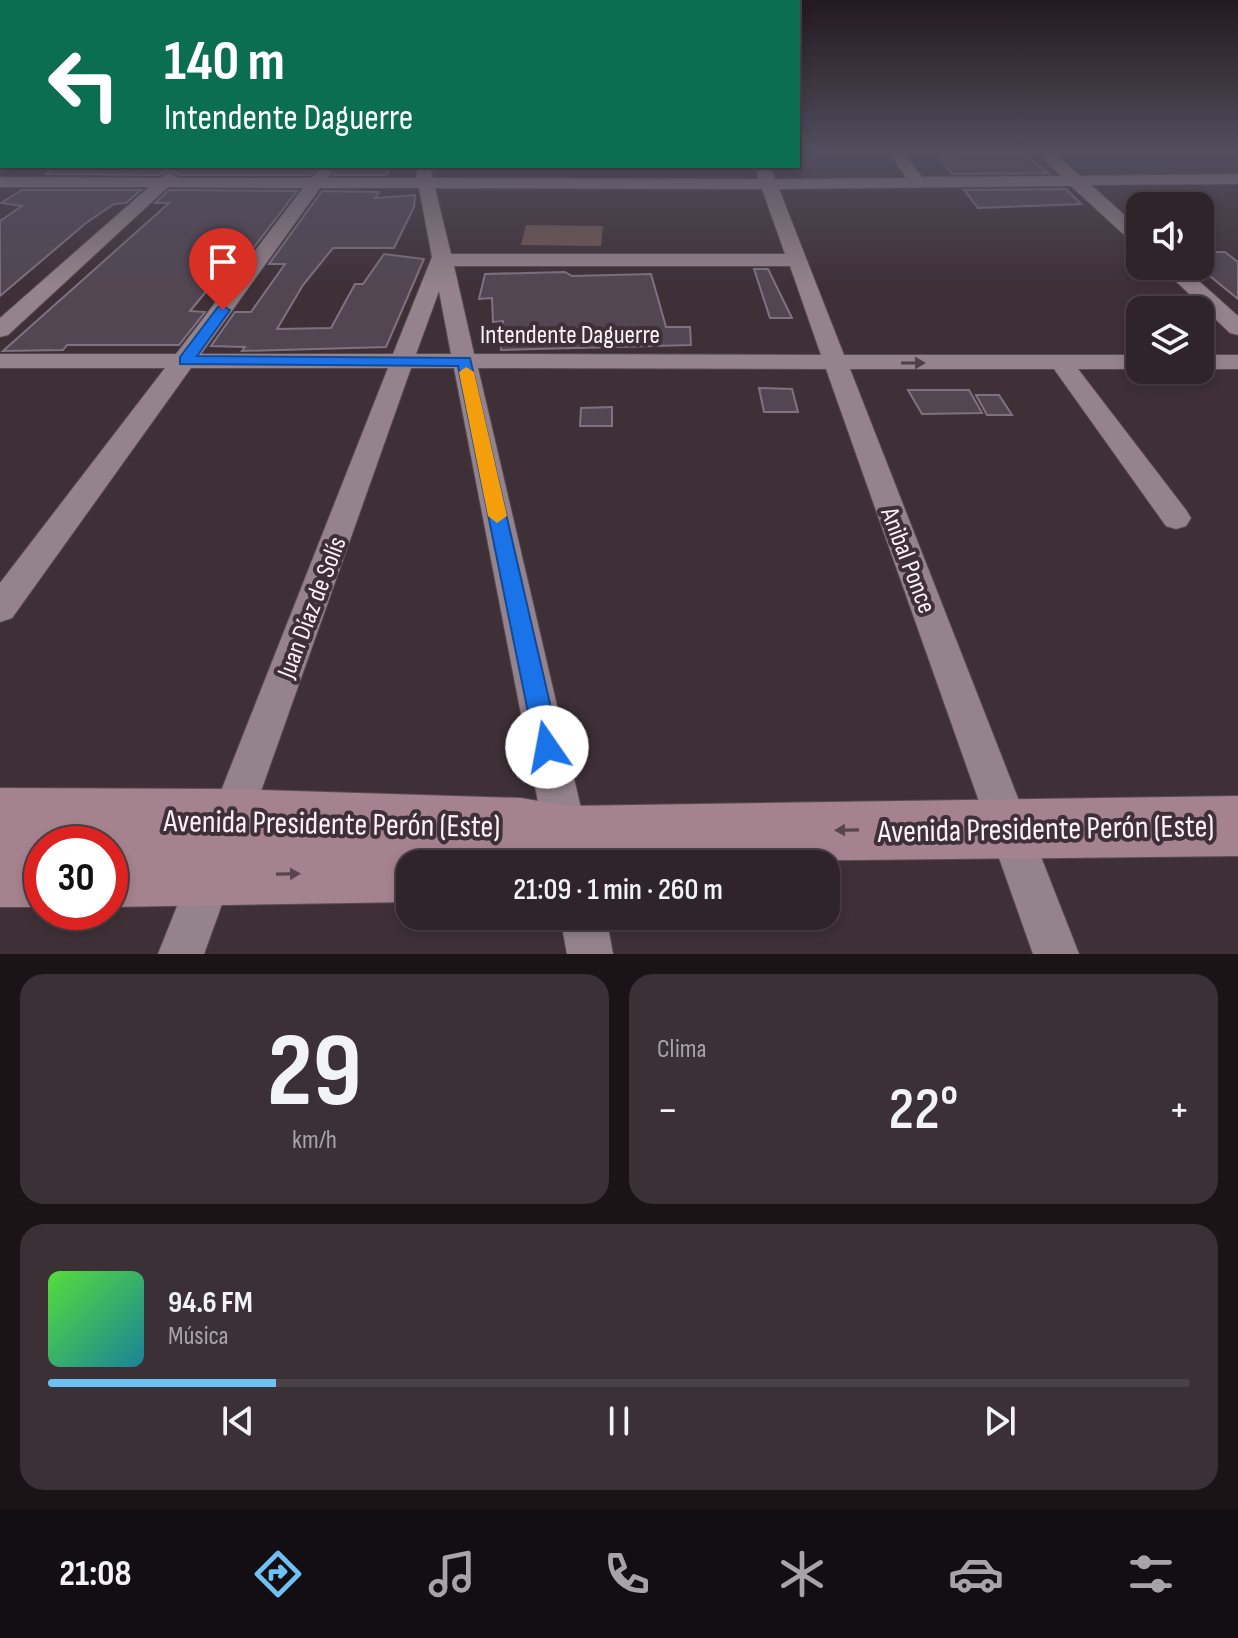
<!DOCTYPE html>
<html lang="es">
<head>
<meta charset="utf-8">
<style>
	body { margin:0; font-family:"Sofia Sans Condensed",sans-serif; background:#3b3036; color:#f1f3f6; height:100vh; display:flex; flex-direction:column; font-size:30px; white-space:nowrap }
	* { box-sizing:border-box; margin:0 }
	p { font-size:26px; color:#a7a4a8 }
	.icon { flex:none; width:44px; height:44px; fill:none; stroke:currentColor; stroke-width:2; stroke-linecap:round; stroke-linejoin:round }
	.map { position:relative; height:954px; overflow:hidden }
	.details { display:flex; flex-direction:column; gap:20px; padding:20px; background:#1a1417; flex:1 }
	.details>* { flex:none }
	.top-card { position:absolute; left:0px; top:0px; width:800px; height:168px; box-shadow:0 4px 12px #0003,0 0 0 2px #4a4147; background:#0b6e4f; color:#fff; overflow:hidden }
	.buttons { position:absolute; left:1126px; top:192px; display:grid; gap:16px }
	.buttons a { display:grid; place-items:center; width:88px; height:88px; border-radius:16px; background:#2f242a; box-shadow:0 4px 12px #0003,0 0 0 2px #4a4147; font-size:40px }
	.speed { position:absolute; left:24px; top:826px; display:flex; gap:16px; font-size:40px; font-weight:700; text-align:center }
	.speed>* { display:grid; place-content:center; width:104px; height:104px; border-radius:50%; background:#2f242a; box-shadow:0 4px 12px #0003,0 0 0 2px #4a4147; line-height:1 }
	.speed .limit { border:12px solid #d22; background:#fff; color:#111 }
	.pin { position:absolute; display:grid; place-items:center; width:68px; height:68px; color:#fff; margin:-82px -34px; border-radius:50% 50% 50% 0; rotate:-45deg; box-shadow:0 0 8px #0007 }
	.pin .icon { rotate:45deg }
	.me { position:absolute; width:88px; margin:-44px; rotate:348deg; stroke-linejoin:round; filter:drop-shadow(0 0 6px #0008) }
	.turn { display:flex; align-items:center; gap:28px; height:168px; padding:0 32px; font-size:36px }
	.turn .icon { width:104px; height:104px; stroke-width:2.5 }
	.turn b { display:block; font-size:56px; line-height:68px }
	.big { font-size:60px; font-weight:600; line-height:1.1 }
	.details .widget { flex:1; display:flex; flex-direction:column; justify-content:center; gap:12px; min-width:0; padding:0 28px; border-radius:24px; background:#3b3036 }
	.details .dial { align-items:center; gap:0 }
	.dial b { font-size:104px; line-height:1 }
	.song { display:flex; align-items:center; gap:24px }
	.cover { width:96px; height:96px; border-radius:12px; background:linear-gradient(135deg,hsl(110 70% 55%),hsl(190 70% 35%)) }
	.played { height:8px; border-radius:4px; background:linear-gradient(90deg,#6dc2f3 20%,#4a4147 20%) }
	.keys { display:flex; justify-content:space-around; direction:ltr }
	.heat { display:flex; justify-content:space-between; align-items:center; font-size:44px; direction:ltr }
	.details .tiles { flex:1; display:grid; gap:20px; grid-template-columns:1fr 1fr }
	.widget:last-child { grid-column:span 2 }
	.trip { position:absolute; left:396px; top:850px; width:444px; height:80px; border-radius:24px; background:#2f242a; box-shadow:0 4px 12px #0003,0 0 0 2px #4a4147; font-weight:600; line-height:80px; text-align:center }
	.dock { display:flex; height:128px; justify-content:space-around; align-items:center; background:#130e11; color:#a7a4a8 }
	.dock .icon { width:56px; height:56px }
	.dock .on { color:#6dc2f3 }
	.dock b { font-size:36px; color:#f1f3f6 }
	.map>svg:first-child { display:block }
	.green { fill:#6f5652 }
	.building { fill:#524653; stroke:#7f7280; stroke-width:2 }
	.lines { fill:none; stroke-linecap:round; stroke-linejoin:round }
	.street-casing { stroke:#584c53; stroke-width:2 }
	.secondary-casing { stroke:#584c53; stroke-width:2 }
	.street { fill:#94838c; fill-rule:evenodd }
	.secondary { fill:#a5838e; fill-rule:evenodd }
	.oneway { fill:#504149 }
	.oneway2 { fill:#58454e }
	.route { fill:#1a73e8; stroke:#114b97; stroke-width:2 }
	.slow { fill:#f59e0b }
	.labels { text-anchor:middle; stroke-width:8; stroke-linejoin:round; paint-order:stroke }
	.street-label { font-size:26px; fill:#fbf2f7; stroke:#3f3038 }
	.near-street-label { font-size:32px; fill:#fbf2f7; stroke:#3f3038 }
</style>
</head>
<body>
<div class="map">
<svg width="1238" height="954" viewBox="0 0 1238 954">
	<rect width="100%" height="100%" fill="#3f3038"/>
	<polygon class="green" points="526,225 603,226 601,246 521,245"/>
	<g class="building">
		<polygon points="982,153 1022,153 1048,173 952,174 938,155"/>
		<polygon points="67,166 202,167 321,166 310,175 179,175 170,169 159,175 46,174 58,167"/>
		<polygon points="325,166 391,166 386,175 333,175"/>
		<polygon points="1066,189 1081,204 978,208 964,190"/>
		<polygon points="22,190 141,190 126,203 114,204 86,223 0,296 0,221 22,206 1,203"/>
		<polygon points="169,190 297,191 241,264 223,271 190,311 205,312 179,345 67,345 63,350 3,351 169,203 155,203"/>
		<polygon points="322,191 379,192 375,198 415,195 414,207 394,248 333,248 303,285 277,329 331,328 355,284 363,284 384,254 424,259 386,347 242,351 245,347 211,346 235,312 251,312 258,302 285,264 269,264"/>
		<polygon points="1200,252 1225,252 1238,262 1238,299 1200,268"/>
		<polygon points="754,269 768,269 792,318 770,318"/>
		<polygon points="565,272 572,276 651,274 666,327 690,327 691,345 501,350 503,321 493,322 492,298 479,299 485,274"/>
		<polygon points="759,388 792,389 798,412 764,412"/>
		<polygon points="908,390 969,390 982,413 922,414"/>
		<polygon points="976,395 999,395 1012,415 987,415"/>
		<polygon points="612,407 612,426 580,426 581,408"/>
	</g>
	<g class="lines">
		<defs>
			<g id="street">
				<path d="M889 153H904L922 177 1061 176 1038 153H1054L1080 176 1238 174V184L1091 185 1140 229V245L1133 243 1071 186 779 189 844 355H1140V369H1078L1186 510 1191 518 1186 526 1176 529 1166 526 1054 369H850L1079 954H1033L826 369 478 368 594 864H550L454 368H411L244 839 229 845 214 839 208 824 388 368H191L12 618 0 622V583L165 368H0V354H176L303 188 168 187 8 335 0 337V318L149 187H0V177L160 178 170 172 178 178H311L323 168 331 173 328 178H417V166H429L433 178 759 179 756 171 764 166 770 168 775 179 906 178ZM320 188H419L432 257 393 354H201ZM435 188 762 189 785 254H451ZM454 266H790L821 355 474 354ZM439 291 451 354H416Z"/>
				<polygon points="1160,266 1182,266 1238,316 1238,335 1230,333"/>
				<rect x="1200" y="355" width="38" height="14"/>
				<polygon points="212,849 227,856 234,871 204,954 158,954 197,856"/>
				<polygon points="560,916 606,916 613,954 567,954"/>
			</g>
			<polygon id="secondary" points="0,788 231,789 521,798 567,806 1238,796 1238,856 494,864 497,857 435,855 438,864 410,864 410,902 110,907 110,844 42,844 42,907 0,907"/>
		</defs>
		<use href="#street" class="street-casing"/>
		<use href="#secondary" class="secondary-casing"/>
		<use href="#street" class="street"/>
		<use href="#secondary" class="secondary"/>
	</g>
	<defs><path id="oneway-solid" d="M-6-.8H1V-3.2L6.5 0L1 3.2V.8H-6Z" transform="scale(2)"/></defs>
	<use class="oneway" href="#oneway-solid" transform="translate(913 363)"/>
	<g class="oneway2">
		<use href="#oneway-solid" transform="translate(847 830) rotate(179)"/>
		<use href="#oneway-solid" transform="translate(288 874) rotate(-1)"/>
	</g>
	<linearGradient id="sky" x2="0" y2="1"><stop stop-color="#231a1f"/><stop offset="0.53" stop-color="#524e5e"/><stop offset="1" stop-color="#524e5e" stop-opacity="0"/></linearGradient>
	<rect width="1238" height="286" fill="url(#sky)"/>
	<polygon class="route" points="223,306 230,310 197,356 470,358 560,747 556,756 547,759 539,756 535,747 458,366 180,364 180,357 218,307"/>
	<polygon class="slow" points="466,367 474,372 507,516 497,523 488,516 459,372"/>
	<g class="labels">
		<g class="street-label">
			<text x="570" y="343">Intendente Daguerre</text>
			<text transform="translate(909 560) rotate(69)" y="9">Anibal Ponce</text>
			<text transform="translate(311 607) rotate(-69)" y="9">Juan Díaz de Solís</text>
		</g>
		<g class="near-street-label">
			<text transform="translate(332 823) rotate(1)" y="11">Avenida Presidente Perón (Este)</text>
			<text transform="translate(1046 828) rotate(-1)" y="11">Avenida Presidente Perón (Este)</text>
		</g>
	</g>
</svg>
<div class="buttons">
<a><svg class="icon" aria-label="sound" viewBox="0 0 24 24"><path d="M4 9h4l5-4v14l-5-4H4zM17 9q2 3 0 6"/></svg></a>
<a><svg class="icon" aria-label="layers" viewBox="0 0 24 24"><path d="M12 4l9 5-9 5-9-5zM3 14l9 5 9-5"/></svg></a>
</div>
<div class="speed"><div class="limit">30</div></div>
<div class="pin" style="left:223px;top:310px;background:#d93025"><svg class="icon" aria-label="arrive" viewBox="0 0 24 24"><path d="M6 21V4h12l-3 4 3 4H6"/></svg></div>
<svg class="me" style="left:547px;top:747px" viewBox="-20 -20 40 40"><circle r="19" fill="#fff"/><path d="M0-13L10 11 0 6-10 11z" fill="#1a73e8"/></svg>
<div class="trip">21:09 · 1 min · 260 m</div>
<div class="top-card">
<div class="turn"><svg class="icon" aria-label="left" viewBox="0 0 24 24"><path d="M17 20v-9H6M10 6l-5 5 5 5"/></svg><div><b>140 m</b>Intendente Daguerre</div></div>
</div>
</div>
<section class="details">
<div class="tiles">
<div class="widget dial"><b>29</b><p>km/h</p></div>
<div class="widget"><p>Clima</p>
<div class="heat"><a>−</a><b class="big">22°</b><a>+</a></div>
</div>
<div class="widget">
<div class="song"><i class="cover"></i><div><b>94.6 FM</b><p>Música</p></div></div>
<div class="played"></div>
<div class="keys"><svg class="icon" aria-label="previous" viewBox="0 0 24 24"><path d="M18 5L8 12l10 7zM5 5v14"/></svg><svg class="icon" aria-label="pause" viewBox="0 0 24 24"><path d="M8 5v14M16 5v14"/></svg><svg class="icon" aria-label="next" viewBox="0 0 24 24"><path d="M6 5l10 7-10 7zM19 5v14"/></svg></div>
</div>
</div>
</section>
<nav class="dock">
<b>21:08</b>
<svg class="icon on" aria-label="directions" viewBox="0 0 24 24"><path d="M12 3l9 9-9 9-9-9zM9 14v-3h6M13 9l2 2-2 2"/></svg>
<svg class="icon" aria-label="music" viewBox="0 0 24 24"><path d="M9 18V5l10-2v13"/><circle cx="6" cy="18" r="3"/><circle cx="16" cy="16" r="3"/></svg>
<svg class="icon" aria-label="phone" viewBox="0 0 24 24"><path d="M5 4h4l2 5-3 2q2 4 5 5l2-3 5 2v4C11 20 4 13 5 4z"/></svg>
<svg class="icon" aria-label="climate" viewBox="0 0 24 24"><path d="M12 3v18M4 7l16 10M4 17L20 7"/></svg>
<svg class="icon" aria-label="car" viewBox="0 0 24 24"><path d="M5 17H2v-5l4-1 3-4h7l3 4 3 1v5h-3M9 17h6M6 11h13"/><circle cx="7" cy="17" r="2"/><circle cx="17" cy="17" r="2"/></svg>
<svg class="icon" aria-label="filters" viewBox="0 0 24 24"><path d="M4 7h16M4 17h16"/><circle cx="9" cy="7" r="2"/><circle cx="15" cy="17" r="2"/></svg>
</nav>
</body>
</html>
